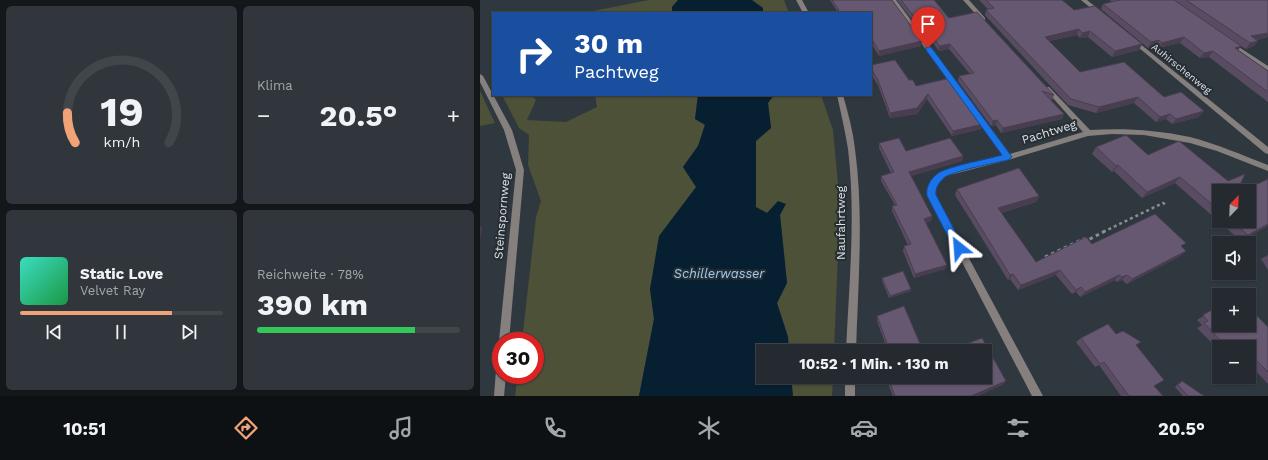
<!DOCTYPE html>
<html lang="de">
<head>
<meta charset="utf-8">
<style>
	body { margin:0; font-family:"Work Sans",sans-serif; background:#30363b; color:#f1f3f6; height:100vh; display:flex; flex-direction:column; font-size:15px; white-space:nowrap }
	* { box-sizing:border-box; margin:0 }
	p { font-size:13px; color:#a3a7aa }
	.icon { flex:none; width:22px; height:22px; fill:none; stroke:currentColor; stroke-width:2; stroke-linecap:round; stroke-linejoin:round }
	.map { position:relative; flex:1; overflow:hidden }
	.drawer { display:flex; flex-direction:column; gap:6px; padding:6px; background:#14171a; width:480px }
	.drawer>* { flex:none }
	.guide { position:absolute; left:12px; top:12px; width:380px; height:84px; border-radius:0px; box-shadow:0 1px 3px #0004,0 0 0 1px #41464b; background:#1a4fa0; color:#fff; overflow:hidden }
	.needle { width:26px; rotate:23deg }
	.fabs { position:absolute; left:732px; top:184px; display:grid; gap:8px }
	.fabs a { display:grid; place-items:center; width:44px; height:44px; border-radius:0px; background:#242a2f; box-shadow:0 1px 3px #0004,0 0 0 1px #41464b; font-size:20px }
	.speed { position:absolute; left:12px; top:332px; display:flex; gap:8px; font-size:20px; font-weight:700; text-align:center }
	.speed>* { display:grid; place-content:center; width:52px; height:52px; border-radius:50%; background:#242a2f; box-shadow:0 1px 3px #0004,0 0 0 1px #41464b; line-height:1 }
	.speed .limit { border:6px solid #d22; background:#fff; color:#111 }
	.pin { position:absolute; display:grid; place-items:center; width:34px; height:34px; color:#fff; margin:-41px -17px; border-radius:50% 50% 50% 0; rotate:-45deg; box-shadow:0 0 4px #0007 }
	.pin .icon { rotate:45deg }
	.me { position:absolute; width:44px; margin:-22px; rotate:332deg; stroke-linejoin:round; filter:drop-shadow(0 0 3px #0008) }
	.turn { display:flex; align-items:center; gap:14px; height:84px; padding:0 16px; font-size:18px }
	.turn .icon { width:52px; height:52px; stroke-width:2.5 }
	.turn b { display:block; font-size:28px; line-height:34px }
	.big { font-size:30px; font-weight:700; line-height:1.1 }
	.drawer .tile { flex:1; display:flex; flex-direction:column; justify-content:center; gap:6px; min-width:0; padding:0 14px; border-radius:6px; background:#30363b }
	.drawer .dial { align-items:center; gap:0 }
	.dial svg { height:104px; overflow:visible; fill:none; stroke:#41464b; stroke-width:7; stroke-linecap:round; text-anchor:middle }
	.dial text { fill:#f1f3f6; stroke:none }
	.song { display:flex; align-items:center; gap:12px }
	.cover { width:48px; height:48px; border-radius:6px; background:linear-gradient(135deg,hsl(170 70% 55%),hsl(140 70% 35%)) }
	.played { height:4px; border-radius:2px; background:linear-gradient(90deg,#efa377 75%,#41464b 75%) }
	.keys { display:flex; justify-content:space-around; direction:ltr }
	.heat { display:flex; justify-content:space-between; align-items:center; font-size:22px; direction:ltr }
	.charge { height:6px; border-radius:3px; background:linear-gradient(90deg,#34c759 78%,#41464b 0) }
	.drawer .tiles { flex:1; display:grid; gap:6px; grid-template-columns:repeat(2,1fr) }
	.trip { position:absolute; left:276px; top:344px; width:236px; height:40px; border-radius:0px; background:#242a2f; box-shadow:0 1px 3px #0004,0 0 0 1px #41464b; font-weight:700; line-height:40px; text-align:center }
	.dock { display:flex; height:64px; justify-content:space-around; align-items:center; background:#0e1113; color:#a3a7aa }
	.dock .icon { width:28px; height:28px }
	.dock .on { color:#efa377 }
	.dock b { font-size:18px; color:#f1f3f6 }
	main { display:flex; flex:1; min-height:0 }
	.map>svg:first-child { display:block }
	.green { fill:#4d5137 }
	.water { fill:#072031 }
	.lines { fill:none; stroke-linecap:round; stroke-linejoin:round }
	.path-far1 { stroke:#878d93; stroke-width:2.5; stroke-dasharray:3 3; stroke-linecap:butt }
	.path { stroke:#878d93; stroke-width:3; stroke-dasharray:3.5 3.5; stroke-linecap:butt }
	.minor { fill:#857f7d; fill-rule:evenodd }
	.wall { fill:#594c62 }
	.shaded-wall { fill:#483e50 }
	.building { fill:#675872; stroke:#483e50 }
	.route { fill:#1a73e8; stroke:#114b97 }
	.labels { text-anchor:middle; stroke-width:4; stroke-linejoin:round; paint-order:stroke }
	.far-street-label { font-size:10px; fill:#dce1e5; stroke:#262e34 }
	.street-label { font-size:12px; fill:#dce1e5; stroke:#262e34 }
	.water-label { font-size:13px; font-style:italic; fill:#9ccdf4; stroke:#262e34 }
</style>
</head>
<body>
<main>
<section class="drawer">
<div class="tiles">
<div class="tile dial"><svg viewBox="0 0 100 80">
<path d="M14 69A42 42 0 1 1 86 69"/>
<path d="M14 69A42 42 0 0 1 8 46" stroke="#efa377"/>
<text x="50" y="56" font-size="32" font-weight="700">19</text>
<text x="50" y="72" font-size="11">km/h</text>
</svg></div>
<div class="tile"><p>Klima</p>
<div class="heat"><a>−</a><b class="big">20.5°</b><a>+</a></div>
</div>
<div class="tile">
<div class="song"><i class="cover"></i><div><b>Static Love</b><p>Velvet Ray</p></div></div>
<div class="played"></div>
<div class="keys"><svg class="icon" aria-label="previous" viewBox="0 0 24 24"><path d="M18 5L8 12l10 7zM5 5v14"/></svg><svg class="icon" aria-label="pause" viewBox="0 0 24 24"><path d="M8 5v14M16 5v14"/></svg><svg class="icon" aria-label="next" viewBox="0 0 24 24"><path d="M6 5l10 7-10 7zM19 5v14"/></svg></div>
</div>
<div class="tile"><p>Reichweite · 78%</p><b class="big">390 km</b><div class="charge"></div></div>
</div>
</section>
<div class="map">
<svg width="788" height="396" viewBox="0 0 788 396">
	<rect width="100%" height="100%" fill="#30383f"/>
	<g class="green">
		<polygon points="169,0 198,0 192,7 192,13 103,13"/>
		<polygon points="272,0 304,0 309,13 283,13 283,8 271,1"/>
		<polygon points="0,91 15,123 0,126"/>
		<polygon points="22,95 51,95 56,100 47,120 86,122 117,107 115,95 218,95 215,119 225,124 218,146 203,167 216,187 170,288 174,319 159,396 35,396 38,375 55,375 55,341 42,341 56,217 61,201 48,165 49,135 39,128"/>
		<polygon points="294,95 341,95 353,130 360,205 354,351 309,351 308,337 297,303 307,283 300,215 288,213 276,208 276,141 291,128 288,103"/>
		<polygon points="311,377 353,377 352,396 313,396"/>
	</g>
	<g class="water">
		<polygon points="198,0 272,0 283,8 283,13 192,13 192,7"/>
		<polygon points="218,95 294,95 288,103 291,128 276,141 276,207 287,213 298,201 306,204 300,215 307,283 297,303 308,337 309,351 283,351 283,377 311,377 313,396 159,396 174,319 170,289 179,236 216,187 203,167 218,146 225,125 215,119"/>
	</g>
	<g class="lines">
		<polyline class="path-far1" points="623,232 683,203 686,205"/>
		<polyline class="path" points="565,257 603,239 608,240 625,231"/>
		<g class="minor">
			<polygon points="316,0 322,0 329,13 323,13"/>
			<path d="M410 0H416L530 154 603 132 565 89V87H569L610 130C644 128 677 130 710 137 737 144 762 155 788 165V171L737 151 710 143 664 135 632 134 608 136 528 160 466 176C459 181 455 186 455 195L563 396H552L447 195 448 188 451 180 461 172 523 156Z"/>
			<polygon points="483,0 489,0 505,18 505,20 501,20"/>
			<polygon points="601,0 607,0 623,13 618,14"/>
			<polygon points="654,39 788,147 788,154 785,153 652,42 652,40"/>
			<polygon points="751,42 788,66 788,71 749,45 749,43"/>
			<polygon points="0,74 3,76 32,130 44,170 29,341 21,341 21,345 19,341 36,170 24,130 0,82"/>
			<path d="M357 95H363C368 113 373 131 375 149 384 215 378 284 376 351H366C369 284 376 216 368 149 365 131 361 113 357 95Z"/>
			<polygon points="21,365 21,375 26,375 24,396 14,396 16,370 17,366"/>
			<rect x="365" y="377" width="10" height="19"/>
		</g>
	</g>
	<g class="wall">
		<polygon points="350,0 412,0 441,46 399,56 391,43 391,13 357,13 357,11"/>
		<polygon points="417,0 454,0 469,18 574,95 572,100 569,99 584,114 582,119 521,133 516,125 511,126 478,81 479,76 490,74 469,49 459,51 453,43 450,43"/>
		<polygon points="499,0 582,0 594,10 662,44 659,50 632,57 608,37 600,38 597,35 569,41 600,72 684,97 719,117 692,124 686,119 676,122 654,103 616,113 588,105 505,15 506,10 508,9"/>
		<polygon points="630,0 788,0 788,37 777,40 774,46 766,49 761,46 758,50 788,71 788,102 729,57 720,58 700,43 678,48 675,46 668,48 621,9 623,4 632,2"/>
		<polygon points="391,65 429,80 436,86 503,124 501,129 472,136 447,99 437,114 410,118 398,85 391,74"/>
		<polygon points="399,143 426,151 483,156 482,161 431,176 452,216 451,221 446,223 465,269 434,278 423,251 424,246 428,245 412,211 412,206 415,205 401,181 401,176 411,173 399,148"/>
		<polygon points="616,147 668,155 739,191 739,221 769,221 788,179 788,226 761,241 695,183 662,198 634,171 632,172 612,154"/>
		<polygon points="477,189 559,196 556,202 521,213 556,262 612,244 702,247 706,251 700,256 647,284 642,280 637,282 635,280 600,297 596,292 592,294 576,275 538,290 530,279 528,280 475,195"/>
		<polygon points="788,255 788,270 781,259"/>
		<polygon points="402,278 431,289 431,291 409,298 402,281"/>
		<polygon points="739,306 788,327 788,384 769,364 769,347 739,347 739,350 717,328 722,325 717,320"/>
		<polygon points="397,316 443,351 408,351 397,321"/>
		<polygon points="636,334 656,346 674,386 683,396 641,396 619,365 615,367 596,342 601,338"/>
		<polygon points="407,377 526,381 522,385 497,396 413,396 407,381"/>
		<polygon points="702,381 724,396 703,396 695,387 699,383"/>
	</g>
	<g class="shaded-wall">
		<polygon points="599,29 597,35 563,42 565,37"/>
		<polygon points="610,31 608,37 600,38 602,33"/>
		<polygon points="788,33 788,37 767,42 771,36"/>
		<polygon points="704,37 700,43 678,48 682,43"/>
		<polygon points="451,38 454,38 453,43 450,43"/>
		<polygon points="679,40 675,46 668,48 671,42"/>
		<polygon points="442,41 441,46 399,56 399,51"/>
		<polygon points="778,41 774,46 766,49 770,43"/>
		<polygon points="470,44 469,49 459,51 459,46"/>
		<polygon points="662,44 659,50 632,57 635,51"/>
		<polygon points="761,46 757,52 755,48"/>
		<polygon points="733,51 729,57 720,58 724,53"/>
		<polygon points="448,94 447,99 437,114 410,118 410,113"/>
		<polygon points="95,95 104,95 97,97"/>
		<polygon points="658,97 654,103 616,113 619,107"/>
		<polygon points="724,111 719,117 692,124 696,119"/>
		<polygon points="584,114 582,119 521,133 523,128"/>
		<polygon points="690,114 686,119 676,122 680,117"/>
		<polygon points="517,120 516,125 511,126 513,121"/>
		<polygon points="503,124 501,129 472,136 473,131"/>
		<polygon points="483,156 482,161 428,177 429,172"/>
		<polygon points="638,165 634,171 632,172 636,166"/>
		<polygon points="700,177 695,183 662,198 667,192"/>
		<polygon points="559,196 556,202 516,214 518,208"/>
		<polygon points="452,216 451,221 444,224 444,219"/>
		<polygon points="788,224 788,226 761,241 768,235"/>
		<polygon points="0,226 2,228 0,241"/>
		<polygon points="706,251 700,256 647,284 652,279"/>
		<polygon points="467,265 465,269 434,278 435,274"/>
		<polygon points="580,270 576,275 538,290 541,285"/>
		<polygon points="533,274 530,279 528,280 530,275"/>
		<polygon points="639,275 635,280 600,297 605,292"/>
		<polygon points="647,275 642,280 637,282 642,277"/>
		<polygon points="601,287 596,292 592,294 596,290"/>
		<polygon points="431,289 431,291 409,298 410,296"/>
		<polygon points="526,381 522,385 497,396 491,396"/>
	</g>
	<g class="building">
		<polygon points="352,0 412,0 442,41 399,51 391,38 391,13 358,13 356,11 359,10"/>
		<polygon points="421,0 454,0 469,18 497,12 574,95 562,91 584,114 523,128 517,120 513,121 479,76 494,73 470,44 459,46 454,38 451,38"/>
		<polygon points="506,0 582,0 594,10 615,6 662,44 635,51 610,31 602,33 599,29 565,37 600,72 644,62 684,97 701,92 724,111 696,119 690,114 680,117 658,97 619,107 591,99 506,10 514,8"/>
		<polygon points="639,0 694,0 761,46 755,48 788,71 788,92 733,51 724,53 704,37 682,43 679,40 671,42 623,4 640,0"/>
		<polygon points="706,0 788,0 788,33 771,36 778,41 770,43"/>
		<polygon points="415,60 429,80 433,80 436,86 470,78 503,124 473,131 448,94 437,108 410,113 398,80 391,68 391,65"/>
		<polygon points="646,135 668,155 699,141 748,181 765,174 757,191 739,191 739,210 700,177 667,192 638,165 636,166 616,147"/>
		<polygon points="419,138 426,151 470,138 483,156 429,172 452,216 444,219 467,265 435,274 424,246 431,244 412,206 417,205 401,176 414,172 399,143"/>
		<polygon points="539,168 559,196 518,208 556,262 606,237 612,244 675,214 706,243 701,246 706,251 652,279 647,275 642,277 639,275 605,292 601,287 596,290 580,270 541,285 533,274 530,275 477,189"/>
		<polygon points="788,179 788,224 768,235 751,221 769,221 769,191 763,191"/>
		<polygon points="423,271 431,289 410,296 402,278"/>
		<polygon points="424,306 443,351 410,351 397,316"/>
		<polygon points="739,306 739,325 769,325 769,308 788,327 788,372 769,353 769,347 747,347 724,323 728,321 723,315"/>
		<polygon points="628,324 636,334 643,331 661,342 656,345 684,380 674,386 683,396 649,396 624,362 620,364 601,338"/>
		<polygon points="502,338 526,381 491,396 415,396 408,377 505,377 505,351 468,351"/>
		<polygon points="702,381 724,396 708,396 698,385"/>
	</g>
	<path class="route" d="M446 47H451L532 157 528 160C515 163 474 171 465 177 459 182 455 188 456 195L484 248 483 252 479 253 476 252 447 196C445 186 453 175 462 171 479 164 504 160 522 155L446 50Z"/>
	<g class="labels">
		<g class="far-street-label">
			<text transform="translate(702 68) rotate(39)" y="4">Auhirschenweg</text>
		</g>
		<g class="street-label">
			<text transform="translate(569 132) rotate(-17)" y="4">Pachtweg</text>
			<text transform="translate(22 216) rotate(-85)" y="4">Steinspornweg</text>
			<text transform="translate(361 223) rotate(-90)" y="4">Naufahrtweg</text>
		</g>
		<g class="water-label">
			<text x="239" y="278">Schillerwasser</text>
		</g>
	</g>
</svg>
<div class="fabs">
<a><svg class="needle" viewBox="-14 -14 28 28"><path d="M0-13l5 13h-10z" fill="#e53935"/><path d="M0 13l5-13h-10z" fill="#a3a7aa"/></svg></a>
<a><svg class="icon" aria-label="sound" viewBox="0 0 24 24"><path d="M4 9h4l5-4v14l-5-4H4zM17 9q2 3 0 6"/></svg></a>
<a>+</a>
<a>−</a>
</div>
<div class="speed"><div class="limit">30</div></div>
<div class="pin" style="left:448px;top:48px;background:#d93025"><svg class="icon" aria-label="arrive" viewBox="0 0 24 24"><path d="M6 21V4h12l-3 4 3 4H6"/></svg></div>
<svg class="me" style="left:479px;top:248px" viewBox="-20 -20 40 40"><path d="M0-17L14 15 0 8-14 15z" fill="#1a73e8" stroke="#fff" stroke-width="4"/></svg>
<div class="trip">10:52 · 1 Min. · 130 m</div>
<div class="guide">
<div class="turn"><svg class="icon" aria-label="right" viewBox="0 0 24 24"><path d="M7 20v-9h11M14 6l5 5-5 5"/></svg><div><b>30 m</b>Pachtweg</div></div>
</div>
</div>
</main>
<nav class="dock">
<b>10:51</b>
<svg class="icon on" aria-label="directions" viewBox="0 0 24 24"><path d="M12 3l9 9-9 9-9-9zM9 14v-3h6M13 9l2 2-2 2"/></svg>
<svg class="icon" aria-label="music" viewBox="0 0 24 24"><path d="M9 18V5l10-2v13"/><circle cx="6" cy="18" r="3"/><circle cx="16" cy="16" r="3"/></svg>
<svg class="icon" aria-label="phone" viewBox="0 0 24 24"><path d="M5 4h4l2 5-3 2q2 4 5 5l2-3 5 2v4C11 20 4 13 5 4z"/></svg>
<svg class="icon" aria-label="climate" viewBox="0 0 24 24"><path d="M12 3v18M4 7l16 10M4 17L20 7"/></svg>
<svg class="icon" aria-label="car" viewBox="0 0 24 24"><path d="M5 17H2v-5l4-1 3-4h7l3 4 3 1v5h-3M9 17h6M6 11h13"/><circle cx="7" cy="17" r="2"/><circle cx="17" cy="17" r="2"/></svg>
<svg class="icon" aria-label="filters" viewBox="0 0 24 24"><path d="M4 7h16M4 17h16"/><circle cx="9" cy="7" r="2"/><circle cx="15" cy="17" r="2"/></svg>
<b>20.5°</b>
</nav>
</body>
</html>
